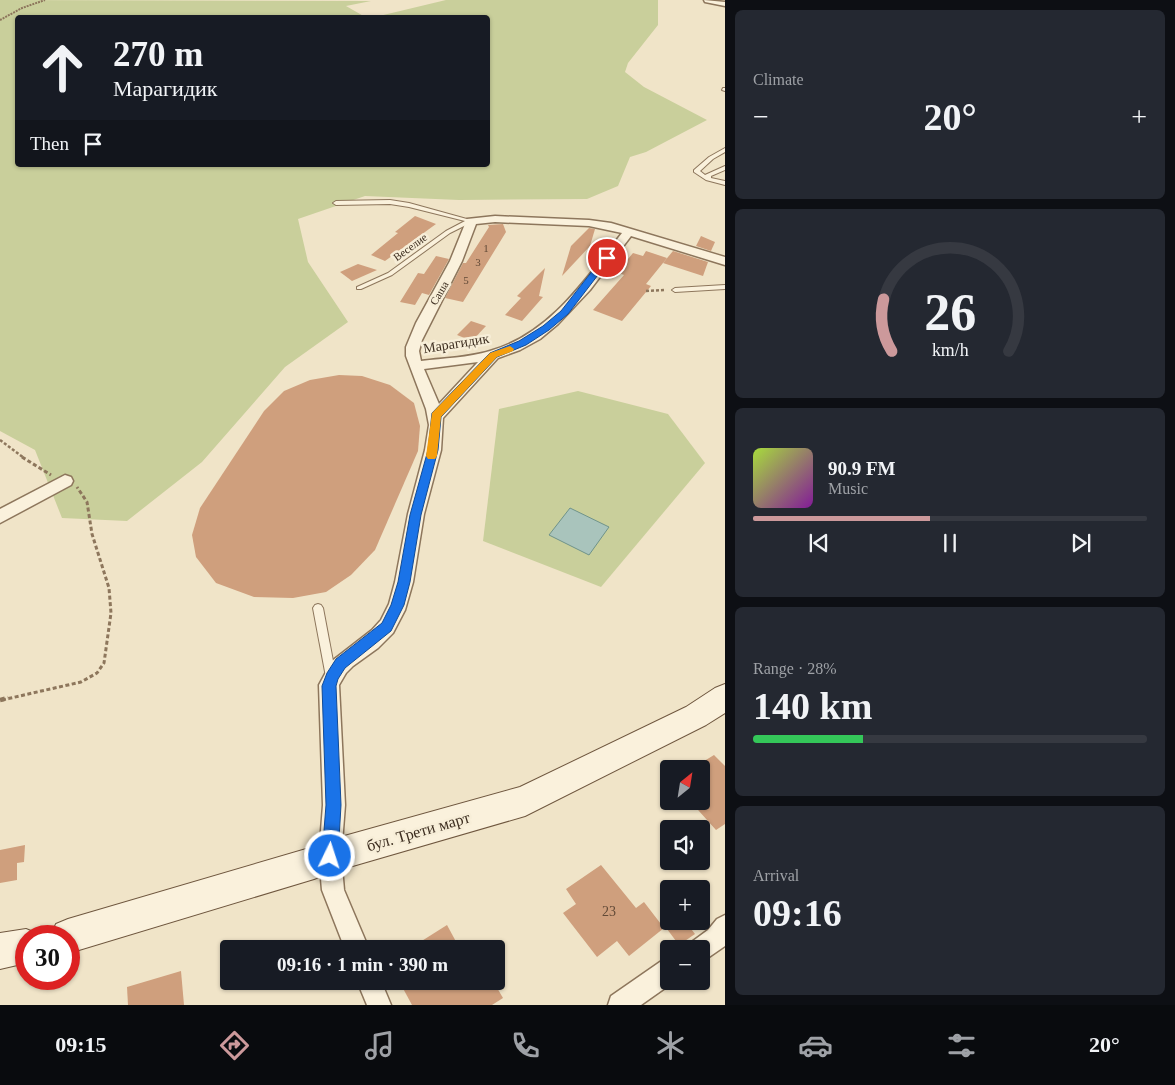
<!DOCTYPE html>
<html lang="en">
<head>
<meta charset="utf-8">
<style>
	body { margin:0; font-family:Georgia,serif; background:#242831; color:#f1f3f6; height:100vh; display:flex; flex-direction:column; font-size:19px; white-space:nowrap }
	* { box-sizing:border-box; margin:0 }
	p { font-size:16px; color:#9ea1a6 }
	.icon { flex:none; width:28px; height:28px; fill:none; stroke:currentColor; stroke-width:2; stroke-linecap:round; stroke-linejoin:round }
	.map { position:relative; flex:1; overflow:hidden }
	.details { display:flex; flex-direction:column; gap:10px; padding:10px; background:#0d0f14; width:450px }
	.details>* { flex:none }
	.guide { position:absolute; left:15px; top:15px; width:475px; height:152px; border-radius:5px; box-shadow:0 1px 4px #0004; background:#171b24; color:#f1f3f6; overflow:hidden }
	.needle { width:32px; rotate:30deg }
	.buttons { position:absolute; left:660px; top:760px; display:grid; gap:10px }
	.buttons a { display:grid; place-items:center; width:50px; height:50px; border-radius:5px; background:#171b24; box-shadow:0 1px 4px #0004; font-size:25px }
	.speed { position:absolute; left:15px; top:925px; display:flex; gap:10px; font-size:25px; font-weight:700; text-align:center }
	.speed>* { display:grid; place-content:center; width:65px; height:65px; border-radius:50%; background:#171b24; box-shadow:0 1px 4px #0004; line-height:1 }
	.speed .limit { border:8px solid #d22; background:#fff; color:#111 }
	.pin { position:absolute; display:grid; place-items:center; width:42px; height:42px; color:#fff; margin:-21px; border:2px solid #fff; border-radius:50%; box-shadow:0 1px 5px #0007 }
	.me { position:absolute; width:55px; margin:-28px; rotate:4deg; stroke-linejoin:round; filter:drop-shadow(0 0 4px #0008) }
	.turn { display:flex; align-items:center; gap:18px; height:105px; padding:0 15px; font-size:22px }
	.turn .icon { width:65px; height:65px; stroke-width:2.5 }
	.turn b { display:block; font-size:35px; line-height:42px }
	.then { display:flex; align-items:center; height:48px; padding:0 15px; background:#0003; gap:10px; font-size:19px }
	.big { font-size:38px; font-weight:700; line-height:1.1 }
	.details .card { flex:1; display:flex; flex-direction:column; justify-content:center; gap:8px; min-width:0; padding:0 18px; border-radius:8px; background:#242831 }
	.details .dial { align-items:center; gap:0 }
	.dial svg { height:130px; overflow:visible; fill:none; stroke:#363941; stroke-width:7; stroke-linecap:round; text-anchor:middle }
	.dial text { fill:#f1f3f6; stroke:none }
	.song { display:flex; align-items:center; gap:15px }
	.cover { width:60px; height:60px; border-radius:8px; background:linear-gradient(135deg,hsl(80 70% 55%),hsl(290 70% 35%)) }
	.played { height:5px; border-radius:2px; background:linear-gradient(90deg,#cc999b 45%,#363941 45%) }
	.keys { display:flex; justify-content:space-around; direction:ltr }
	.heat { display:flex; justify-content:space-between; align-items:center; font-size:28px; direction:ltr }
	.charge { height:8px; border-radius:4px; background:linear-gradient(90deg,#34c759 28%,#363941 0) }
	.trip { position:absolute; left:220px; top:940px; width:285px; height:50px; border-radius:5px; background:#171b24; box-shadow:0 1px 4px #0004; font-weight:700; line-height:50px; text-align:center }
	.dock { display:flex; height:80px; justify-content:space-around; align-items:center; background:#090b0e; color:#9ea1a6 }
	.dock .icon { width:35px; height:35px }
	.dock .on { color:#cc999b }
	.dock b { font-size:22px; color:#f1f3f6 }
	main { display:flex; flex:1; min-height:0 }
	.map>svg:first-child { display:block }
	.green { fill:#c9cf9b }
	.water { fill:#a9c4bc; stroke:#6f938a }
	.building { fill:#cf9f7d }
	.lines { fill:none; stroke-linecap:round; stroke-linejoin:round }
	.lane-casing { stroke:#8d765c; stroke-width:2 }
	.street-casing { stroke:#8d765c; stroke-width:3 }
	.secondary-casing { stroke:#6f573f; stroke-width:2 }
	.path-far3 { stroke:#8d765c; stroke-width:2; stroke-dasharray:2 1; stroke-linecap:butt }
	.path-far2 { stroke:#8d765c; stroke-width:2.5; stroke-dasharray:3 2; stroke-linecap:butt }
	.path-far1 { stroke:#8d765c; stroke-width:3; stroke-dasharray:4 2.5; stroke-linecap:butt }
	.path { stroke:#8d765c; stroke-width:4.5; stroke-dasharray:5 3; stroke-linecap:butt }
	.lane { fill:#faf1dc; fill-rule:evenodd }
	.street { fill:#faf1dc; fill-rule:evenodd }
	.secondary { fill:#faf1dc; fill-rule:evenodd }
	.route { fill:#1a73e8; stroke:#114b97 }
	.slow { fill:#f59e0b }
	.labels { text-anchor:middle; stroke-width:5; stroke-linejoin:round; paint-order:stroke }
	.far-street-label { font-size:11px; fill:#3d2e20; stroke:#f7eed8 }
	.number-label { font-size:11px; fill:#624a37 }
	.street-label { font-size:14px; fill:#3d2e20; stroke:#f7eed8 }
	.near-number-label { font-size:14px; fill:#624a37 }
	.near-street-label { font-size:16px; fill:#3d2e20; stroke:#f7eed8 }
</style>
</head>
<body>
<main>
<div class="map">
<svg width="725" height="1005" viewBox="0 0 725 1005">
	<rect width="100%" height="100%" fill="#f0e4c8"/>
	<g class="green">
		<polygon points="0,0 371,1 346,6 367,18 18,18 18,165 488,165 488,18 375,17 446,0 658,0 658,25 628,63 625,72 644,87 707,120 646,152 630,157 618,186 587,199 459,200 365,196 298,219 308,262 348,322 285,367 202,462 127,521 62,518 35,450 0,431"/>
		<polygon points="578,391 668,414 705,463 601,587 483,541 499,409"/>
	</g>
	<polygon class="water" points="570,508 609,527 589,555 549,535"/>
	<g class="building">
		<polygon points="415,216 436,224 385,261 371,255 398,233 395,232"/>
		<polygon points="503,224 506,232 463,302 445,298 463,263 466,263 489,227 488,225"/>
		<polygon points="589,228 595,229 590,246 562,276 571,246"/>
		<polygon points="701,236 715,242 711,251 696,246"/>
		<polygon points="646,251 667,258 646,284 651,286 622,321 593,310 624,275 617,272 633,253 643,256"/>
		<polygon points="673,251 708,262 703,276 663,263"/>
		<polygon points="436,256 449,259 429,295 422,293 415,305 400,302 418,273 424,274"/>
		<polygon points="358,264 377,270 352,281 340,272"/>
		<polygon points="545,268 539,296 543,297 522,321 505,315 521,298 517,296"/>
		<polygon points="471,321 486,326 472,341 457,335"/>
		<polygon points="339,375 362,376 390,385 414,403 420,426 418,451 375,550 351,575 326,592 293,598 254,597 216,583 196,557 192,535 200,508 264,411 284,391 310,380"/>
		<polygon points="714,755 725,766 725,824 716,830 690,801 701,801 701,763"/>
		<polygon points="25,845 24,862 17,863 17,880 0,883 0,850"/>
		<polygon points="601,865 636,908 644,902 664,928 629,956 617,941 597,957 563,913 576,904 566,889"/>
		<polygon points="661,921 685,921 695,934 679,945"/>
		<polygon points="447,925 460,949 409,949"/>
		<polygon points="181,971 184,1005 128,1005 127,987"/>
		<polygon points="399,981 493,981 503,998 492,1005 412,1005"/>
	</g>
	<g class="lines">
		<defs>
			<g id="lane">
				<polygon points="723,88 725,88 725,91 722,90"/>
				<polygon points="725,148 725,152 713,159 700,171 705,175 725,166 725,170 711,176 711,178 725,181 725,185 706,180 694,172 694,170 709,157"/>
				<polygon points="390,200 409,203 474,221 450,233 392,275 361,289 357,289 357,287 388,273 446,231 465,221 409,207 390,204 336,205 333,203 336,201"/>
				<polygon points="725,285 725,289 675,292 672,290 675,288"/>
				<polygon points="318,604 321,605 323,608 336,677 335,680 331,681 327,680 326,677 313,608 315,605"/>
			</g>
			<g id="street">
				<polygon points="704,0 725,2 725,6 705,2"/>
				<path d="M495 216 589 220 611 223 725 257V265L631 236 590 290 558 324 540 339 520 350 498 358 443 418 441 450 424 514 413 582 405 610 393 633 378 648 353 666 346 673 339 685 345 805 341 856 344 890 369 949H345L322 890 319 856 323 805 319 685 332 661 372 630 381 620 389 604 395 582 408 514 425 450 429 425 426 409 406 356V347L416 323 450 261 467 219ZM495 222 589 226 622 233C585 280 550 334 490 351 468 358 444 358 421 361L419 351 422 340 462 261 476 224ZM478 362 439 404 424 369Z"/>
				<polygon points="65,475 71,477 73,481 71,485 0,523 0,509"/>
				<polygon points="725,915 725,946 709,957 701,961 701,949 689,949 693,941 708,930 717,919"/>
				<polygon points="669,959 669,981 675,981 641,1005 608,1005 611,996 660,962"/>
				<polygon points="357,981 381,981 391,1005 367,1005"/>
			</g>
			<g id="secondary">
				<polygon points="725,684 725,713 706,725 525,816 332,872 314,879 69,953 69,936 51,936 56,924 68,919 313,847 330,840 520,787 686,707 715,688"/>
				<polygon points="26,929 38,934 39,936 26,936 26,963 0,969 0,933"/>
			</g>
		</defs>
		<use href="#lane" class="lane-casing"/>
		<use href="#street" class="street-casing"/>
		<use href="#secondary" class="secondary-casing"/>
		<polyline class="path-far3" points="0,20 22,8 45,0"/>
		<g class="path-far2">
			<polyline points="646,291 666,290"/>
			<polyline points="0,440 24,458"/>
		</g>
		<g class="path-far1">
			<polyline points="22,457 51,475"/>
			<polyline points="2,700 81,682 97,673 104,663 111,613 109,588 92,534 87,502 77,487"/>
		</g>
		<polyline class="path" points="0,700 8,698"/>
		<use href="#lane" class="lane"/>
		<use href="#street" class="street"/>
		<use href="#secondary" class="secondary"/>
	</g>
	<polygon class="route" points="604,256 611,258 568,314 549,330 526,345 497,357 441,417 438,450 421,515 410,582 404,605 391,631 345,668 338,679 336,686 341,805 338,856 336,862 330,864 325,862 322,856 326,805 322,686 327,673 336,659 382,623 391,605 398,582 410,515 428,450 432,413 490,353 519,341 543,326 561,311"/>
	<polygon class="slow" points="510,346 514,349 513,351 497,357 441,417 437,456 435,459 428,459 426,456 432,413 490,353"/>
	<g class="labels">
		<g class="far-street-label">
			<text transform="translate(410 247) rotate(-36)" y="4">Веселие</text>
			<text transform="translate(439 293) rotate(-60)" y="4">Саша</text>
		</g>
		<g class="number-label">
			<text x="486" y="252">1</text>
			<text x="478" y="266">3</text>
			<text x="466" y="284">5</text>
		</g>
		<g class="street-label">
			<text transform="translate(456 343) rotate(-9)" y="5">Марагидик</text>
		</g>
		<g class="near-number-label">
			<text x="609" y="916">23</text>
		</g>
		<g class="near-street-label">
			<text transform="translate(418 831) rotate(-16)" y="6">бул. Трети март</text>
		</g>
	</g>
</svg>
<div class="buttons">
<a><svg class="needle" viewBox="-14 -14 28 28"><path d="M0-13l5 13h-10z" fill="#e53935"/><path d="M0 13l5-13h-10z" fill="#9ea1a6"/></svg></a>
<a><svg class="icon" aria-label="sound" viewBox="0 0 24 24"><path d="M4 9h4l5-4v14l-5-4H4zM17 9q2 3 0 6"/></svg></a>
<a>+</a>
<a>−</a>
</div>
<div class="speed"><div class="limit">30</div></div>
<div class="pin" style="left:607px;top:258px;background:#d93025"><svg class="icon" aria-label="arrive" viewBox="0 0 24 24"><path d="M6 21V4h12l-3 4 3 4H6"/></svg></div>
<svg class="me" style="left:330px;top:856px" viewBox="-20 -20 40 40"><circle r="17" fill="#1a73e8" stroke="#fff" stroke-width="3"/><path d="M0-11L8 9 0 5-8 9z" fill="#fff"/></svg>
<div class="trip">09:16 · 1 min · 390 m</div>
<div class="guide">
<div class="turn"><svg class="icon" aria-label="ahead" viewBox="0 0 24 24"><path d="M12 20V5M6 11l6-6 6 6"/></svg><div><b>270 m</b>Марагидик</div></div>
<div class="then">Then<svg class="icon" aria-label="arrive" viewBox="0 0 24 24"><path d="M6 21V4h12l-3 4 3 4H6"/></svg></div>
</div>
</div>
<section class="details">
<div class="card"><p>Climate</p>
<div class="heat"><a>−</a><b class="big">20°</b><a>+</a></div>
</div>
<div class="card dial"><svg viewBox="0 0 100 80">
<path d="M14 69A42 42 0 1 1 86 69"/>
<path d="M14 69A42 42 0 0 1 9 37" stroke="#cc999b"/>
<text x="50" y="56" font-size="32" font-weight="700">26</text>
<text x="50" y="72" font-size="11">km/h</text>
</svg></div>
<div class="card">
<div class="song"><i class="cover"></i><div><b>90.9 FM</b><p>Music</p></div></div>
<div class="played"></div>
<div class="keys"><svg class="icon" aria-label="previous" viewBox="0 0 24 24"><path d="M18 5L8 12l10 7zM5 5v14"/></svg><svg class="icon" aria-label="pause" viewBox="0 0 24 24"><path d="M8 5v14M16 5v14"/></svg><svg class="icon" aria-label="next" viewBox="0 0 24 24"><path d="M6 5l10 7-10 7zM19 5v14"/></svg></div>
</div>
<div class="card"><p>Range · 28%</p><b class="big">140 km</b><div class="charge"></div></div>
<div class="card"><p>Arrival</p><b class="big">09:16</b></div>
</section>
</main>
<nav class="dock">
<b>09:15</b>
<svg class="icon on" aria-label="directions" viewBox="0 0 24 24"><path d="M12 3l9 9-9 9-9-9zM9 14v-3h6M13 9l2 2-2 2"/></svg>
<svg class="icon" aria-label="music" viewBox="0 0 24 24"><path d="M9 18V5l10-2v13"/><circle cx="6" cy="18" r="3"/><circle cx="16" cy="16" r="3"/></svg>
<svg class="icon" aria-label="phone" viewBox="0 0 24 24"><path d="M5 4h4l2 5-3 2q2 4 5 5l2-3 5 2v4C11 20 4 13 5 4z"/></svg>
<svg class="icon" aria-label="climate" viewBox="0 0 24 24"><path d="M12 3v18M4 7l16 10M4 17L20 7"/></svg>
<svg class="icon" aria-label="car" viewBox="0 0 24 24"><path d="M5 17H2v-5l4-1 3-4h7l3 4 3 1v5h-3M9 17h6M6 11h13"/><circle cx="7" cy="17" r="2"/><circle cx="17" cy="17" r="2"/></svg>
<svg class="icon" aria-label="filters" viewBox="0 0 24 24"><path d="M4 7h16M4 17h16"/><circle cx="9" cy="7" r="2"/><circle cx="15" cy="17" r="2"/></svg>
<b>20°</b>
</nav>
</body>
</html>
